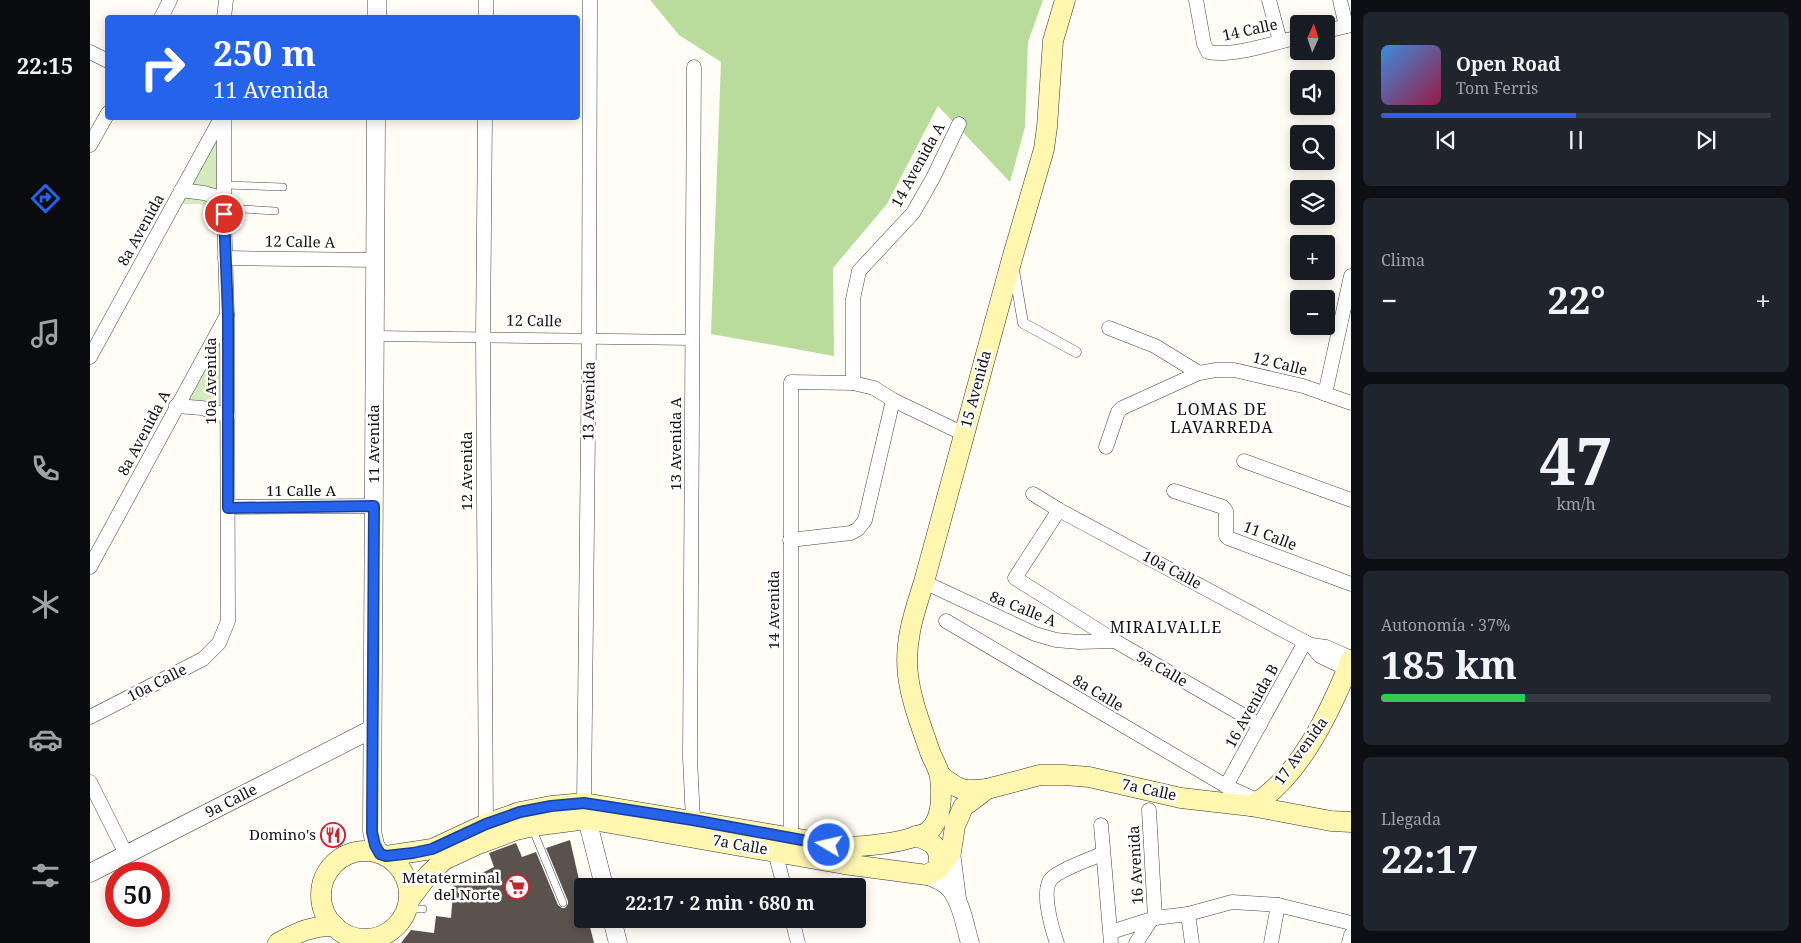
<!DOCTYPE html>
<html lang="es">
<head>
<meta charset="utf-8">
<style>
	body { margin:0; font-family:"Noto Serif",serif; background:#20242c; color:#f1f3f6; height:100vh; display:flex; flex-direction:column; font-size:19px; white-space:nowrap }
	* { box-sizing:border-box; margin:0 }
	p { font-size:16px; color:#9ea1a6 }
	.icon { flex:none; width:28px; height:28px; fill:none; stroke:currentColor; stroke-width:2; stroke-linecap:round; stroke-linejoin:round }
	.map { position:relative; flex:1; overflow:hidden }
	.panel { display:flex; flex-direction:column; gap:12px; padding:12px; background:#0d0f14; width:450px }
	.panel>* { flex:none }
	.hud { position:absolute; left:15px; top:15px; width:475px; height:105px; border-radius:5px; box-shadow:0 2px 12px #0003; background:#2563eb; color:#fff; overflow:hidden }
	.needle { width:32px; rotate:3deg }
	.controls { position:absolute; left:1200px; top:15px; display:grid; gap:10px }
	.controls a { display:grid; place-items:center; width:45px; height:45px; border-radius:5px; background:#171b24; box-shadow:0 2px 12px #0003; font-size:25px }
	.speed { position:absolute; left:15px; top:862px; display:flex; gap:10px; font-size:25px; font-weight:700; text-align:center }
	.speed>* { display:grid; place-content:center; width:65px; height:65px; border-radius:50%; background:#171b24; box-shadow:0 2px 12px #0003; line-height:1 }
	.speed .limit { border:8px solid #d22; background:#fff; color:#111 }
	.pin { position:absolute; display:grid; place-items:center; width:42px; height:42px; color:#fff; margin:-21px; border:2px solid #fff; border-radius:50%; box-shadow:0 1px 5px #0007 }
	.me { position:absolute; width:55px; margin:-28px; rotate:279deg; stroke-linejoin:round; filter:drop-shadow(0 0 4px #0008) }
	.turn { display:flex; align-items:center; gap:18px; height:105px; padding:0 25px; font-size:22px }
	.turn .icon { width:65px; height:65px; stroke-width:2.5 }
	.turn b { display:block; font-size:35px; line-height:42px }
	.big { font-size:38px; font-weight:700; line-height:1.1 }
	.panel .card { flex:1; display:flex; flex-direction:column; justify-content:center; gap:8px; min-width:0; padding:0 18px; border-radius:8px; background:#20242c }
	.panel .dial { align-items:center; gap:0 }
	.dial b { font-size:65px; line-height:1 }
	.song { display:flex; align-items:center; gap:15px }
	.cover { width:60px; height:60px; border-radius:8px; background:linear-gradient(135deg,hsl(210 70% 55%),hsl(340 70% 35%)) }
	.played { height:5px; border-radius:2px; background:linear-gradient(90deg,#2563eb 50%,#363941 50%) }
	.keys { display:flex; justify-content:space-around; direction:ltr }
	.heat { display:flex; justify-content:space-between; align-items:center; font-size:28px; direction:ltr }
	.charge { height:8px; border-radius:4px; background:linear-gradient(90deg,#34c759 37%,#363941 0) }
	.trip { position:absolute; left:484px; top:878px; width:292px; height:50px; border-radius:5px; background:#171b24; box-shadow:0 2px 12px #0003; font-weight:700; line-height:50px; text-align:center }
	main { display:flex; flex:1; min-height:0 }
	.dock { display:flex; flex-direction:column; width:90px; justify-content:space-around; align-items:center; background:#090b0e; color:#9ea1a6 }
	.dock .icon { width:35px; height:35px }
	.dock .current { color:#2563eb }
	.dock b { font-size:22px; color:#f1f3f6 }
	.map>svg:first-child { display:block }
	.green { fill:#d5ebbd }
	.forest { fill:#b9dc9c }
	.building { fill:#5a524d }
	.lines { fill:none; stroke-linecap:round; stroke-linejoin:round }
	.service-casing { stroke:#444; stroke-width:8 }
	.pedestrian-casing { stroke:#444; stroke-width:11 }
	.minor-casing { stroke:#444; stroke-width:15 }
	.tertiary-casing { stroke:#444; stroke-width:19 }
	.secondary-casing { stroke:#333; stroke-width:21 }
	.service { stroke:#fff; stroke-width:7 }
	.pedestrian { stroke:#fff; stroke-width:10 }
	.minor { stroke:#fff; stroke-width:14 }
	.tertiary { stroke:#fff; stroke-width:18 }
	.secondary { stroke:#fff6b0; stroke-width:20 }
	.route-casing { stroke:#184099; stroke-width:12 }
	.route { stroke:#2563eb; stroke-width:9 }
	.labels { text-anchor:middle; stroke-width:5; stroke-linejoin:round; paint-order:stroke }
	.street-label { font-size:15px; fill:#111; stroke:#fff }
	.poi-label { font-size:15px; fill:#111; stroke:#fff; text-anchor:end }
	.neighbourhood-label { font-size:16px; letter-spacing:1px; fill:#111; stroke:#fff }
</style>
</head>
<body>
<main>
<nav class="dock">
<b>22:15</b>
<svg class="icon current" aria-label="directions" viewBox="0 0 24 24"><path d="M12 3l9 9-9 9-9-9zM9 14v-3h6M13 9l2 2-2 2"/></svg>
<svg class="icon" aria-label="music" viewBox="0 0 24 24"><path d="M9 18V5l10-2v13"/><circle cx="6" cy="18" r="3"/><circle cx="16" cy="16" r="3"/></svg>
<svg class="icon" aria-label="phone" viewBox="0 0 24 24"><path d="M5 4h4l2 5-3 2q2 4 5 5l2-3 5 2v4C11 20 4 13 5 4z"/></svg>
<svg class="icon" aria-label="climate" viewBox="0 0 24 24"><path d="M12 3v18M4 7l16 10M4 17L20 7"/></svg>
<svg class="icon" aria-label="car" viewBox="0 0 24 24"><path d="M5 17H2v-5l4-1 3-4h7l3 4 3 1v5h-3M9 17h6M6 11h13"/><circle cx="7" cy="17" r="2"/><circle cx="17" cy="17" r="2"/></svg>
<svg class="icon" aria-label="filters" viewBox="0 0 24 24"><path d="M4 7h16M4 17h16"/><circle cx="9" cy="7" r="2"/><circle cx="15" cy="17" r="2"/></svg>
</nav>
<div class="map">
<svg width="1261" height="943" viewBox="0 0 1261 943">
	<rect width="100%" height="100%" fill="#fffdf5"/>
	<g class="green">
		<polygon points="131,118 134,214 111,204 84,204"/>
		<polygon points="129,341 130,407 113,402 96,400"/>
	</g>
	<polygon class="forest" points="560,0 953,0 938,42 935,127 920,182 848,106 797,204 743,268 744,356 621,334 631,62 589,35"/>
	<polygon class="building" points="480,840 492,893 492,919 498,919 504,943 311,943 321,930 344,933 346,916 361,918 364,881 367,873 388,875 404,867 399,853 426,843 432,857 446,852 468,905 472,908 475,908 478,904 478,901 456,848"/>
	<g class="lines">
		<defs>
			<g id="service">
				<polyline points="135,185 193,187"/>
				<polyline points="135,208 185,211"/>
				<polyline points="443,827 445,835 473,903"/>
				<polyline points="317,909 333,909"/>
			</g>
			<g id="pedestrian">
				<polyline points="924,270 933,323 986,352"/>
				<polyline points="285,336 603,340"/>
			</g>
			<g id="minor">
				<path d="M1106 0 1114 44 1118 52C1143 57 1183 43 1209 37"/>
				<polyline points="1179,0 1190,41"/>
				<polyline points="1250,0 1256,26"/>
				<polyline points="71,18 80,0"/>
				<polyline points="134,18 136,0"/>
				<polyline points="396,18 396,0"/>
				<polyline points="1236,31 1261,25"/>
				<polyline points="0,52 18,61"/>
				<polyline points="395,118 393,337 396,824"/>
				<polyline points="0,145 18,113"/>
				<polyline points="91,190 114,193 134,199"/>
				<polyline points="135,258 285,260"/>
				<polyline points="1019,328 1065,346 1109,373"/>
				<polyline points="0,357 131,118"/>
				<polyline points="763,383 763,299 769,271 823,213 843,178 869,124"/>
				<polyline points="1235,394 1261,276"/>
				<polyline points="86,406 112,408 138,416"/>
				<polyline points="1016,447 1028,412 1032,408 1109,373 1126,370 1144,370 1213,386 1261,403"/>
				<polyline points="1154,461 1261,500"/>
				<polyline points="1084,491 1133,507 1136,511 1136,536 1138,538 1261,584"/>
				<polyline points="943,494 969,510 1215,642 1221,645 1236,647 1261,658"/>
				<polyline points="138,507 284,506"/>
				<polyline points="969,510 925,578 1025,641 1170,725"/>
				<polyline points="700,540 761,533 768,529 775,520 803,400"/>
				<polyline points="0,567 137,315"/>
				<polyline points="834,582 945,634 966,640 989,642 1025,641"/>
				<polyline points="856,621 1136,786 1169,801"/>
				<polyline points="1221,645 1230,656 1257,669"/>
				<polyline points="0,717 113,659 129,643 138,621 137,315 134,214 134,118"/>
				<polyline points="0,782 36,854"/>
				<polyline points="1136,786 1215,642"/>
				<polyline points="494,803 499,339 500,0"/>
				<polyline points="1059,810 1065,918"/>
				<polyline points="603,820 600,758 604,67"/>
				<polyline points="1011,825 1021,943"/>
				<polyline points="701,839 701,382 763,383 784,388 803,400 874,434"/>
				<polyline points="685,852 694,886"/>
				<polyline points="1098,914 1102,943"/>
				<polyline points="702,919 708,943"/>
				<polyline points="1021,932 1065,918 1098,914 1142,902 1188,905 1261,923"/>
				<path d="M967 943C962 929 950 889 962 878 971 869 1000 859 1012 854"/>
				<polyline points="1046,943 1061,920"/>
				<polyline points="1181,943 1188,905"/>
				<polyline points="1259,943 1261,935"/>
			</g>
			<g id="tertiary">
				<polyline points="287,18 287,0"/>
				<polyline points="286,118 282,831 285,845 290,853"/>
				<polyline points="497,819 514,886"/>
				<polyline points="861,852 867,899"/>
				<polyline points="0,873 282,729"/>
				<path d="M837 875C845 879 856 882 861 890 872 905 875 926 880 943"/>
				<polyline points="522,919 528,943"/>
			</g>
			<g id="secondary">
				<path d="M850 775C868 790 874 792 897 789"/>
				<path d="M1161 806C1209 779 1241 710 1261 660"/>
				<path d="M826 836C845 843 850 846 849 868"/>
				<circle cx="275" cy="895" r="44"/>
				<path d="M296 856 342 849 396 824 430 812 461 806 494 803 757 847C779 846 800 844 821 838 826 836 832 835 836 833 853 822 852 795 850 777 849 769 843 760 840 752 832 728 821 701 818 675 814 642 824 613 834 582L922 259 954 149 957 127 963 41 975 0"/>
				<polyline points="320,899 338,875 354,860 386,845 426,830 443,826 497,819 754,864 837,875 849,868 861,852 865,826 873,807 897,789 950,775 974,775 999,777 1091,798 1161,806 1241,821 1261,822"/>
				<path d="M188 943C207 933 222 925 245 926"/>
			</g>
		</defs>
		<use href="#service" class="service-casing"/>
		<use href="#pedestrian" class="pedestrian-casing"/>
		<use href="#minor" class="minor-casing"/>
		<use href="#tertiary" class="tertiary-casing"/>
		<use href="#secondary" class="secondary-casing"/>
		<use href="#service" class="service"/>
		<use href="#pedestrian" class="pedestrian"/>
		<use href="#minor" class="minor"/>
		<use href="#tertiary" class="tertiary"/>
		<use href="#secondary" class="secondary"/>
	</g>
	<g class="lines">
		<defs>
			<polyline id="route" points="134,214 138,315 138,508 284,506 282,832 285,845 290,854 296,856 323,853 342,849 396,824 430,812 461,806 494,803 603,820 739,845"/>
		</defs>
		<use href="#route" class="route-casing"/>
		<use href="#route" class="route"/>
	</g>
	<defs>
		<symbol id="restaurant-ring" viewBox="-11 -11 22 22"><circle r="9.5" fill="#fff" stroke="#c4262e" stroke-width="1.5"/><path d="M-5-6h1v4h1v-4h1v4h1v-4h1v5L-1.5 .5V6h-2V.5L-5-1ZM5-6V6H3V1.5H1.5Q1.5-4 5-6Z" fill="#c4262e"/></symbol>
		<symbol id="supermarket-ring" viewBox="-11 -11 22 22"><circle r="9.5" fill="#fff" stroke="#c4262e" stroke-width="1.5"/><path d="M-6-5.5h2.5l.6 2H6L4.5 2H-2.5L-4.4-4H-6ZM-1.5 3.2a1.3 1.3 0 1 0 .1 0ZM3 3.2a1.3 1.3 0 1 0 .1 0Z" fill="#c4262e"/></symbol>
	</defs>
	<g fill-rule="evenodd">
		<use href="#restaurant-ring" x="229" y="821" width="28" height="28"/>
		<use href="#supermarket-ring" x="413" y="873" width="28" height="28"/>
	</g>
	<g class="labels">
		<g class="street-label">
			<text transform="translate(1160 30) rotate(-12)" y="5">14 Calle</text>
			<text transform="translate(828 165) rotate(-61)" y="5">14 Avenida A</text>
			<text transform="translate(51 230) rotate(-61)" y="5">8a Avenida</text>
			<text transform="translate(210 242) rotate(1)" y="5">12 Calle A</text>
			<text transform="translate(444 321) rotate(1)" y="5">12 Calle</text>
			<text transform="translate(1190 364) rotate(14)" y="5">12 Calle</text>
			<text transform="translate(121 381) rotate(-90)" y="5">10a Avenida</text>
			<text transform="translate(886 389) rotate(-75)" y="5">15 Avenida</text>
			<text transform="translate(499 401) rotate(-89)" y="5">13 Avenida</text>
			<text transform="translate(54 433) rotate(-62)" y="5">8a Avenida A</text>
			<text transform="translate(284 444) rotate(-90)" y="5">11 Avenida</text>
			<text transform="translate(586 444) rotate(-90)" y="5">13 Avenida A</text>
			<text transform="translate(377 471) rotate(-90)" y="5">12 Avenida</text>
			<text x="211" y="496">11 Calle A</text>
			<text transform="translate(1180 536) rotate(21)" y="5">11 Calle</text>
			<text transform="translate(1082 570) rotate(28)" y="5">10a Calle</text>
			<text transform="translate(933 609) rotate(22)" y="5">8a Calle A</text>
			<text transform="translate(684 610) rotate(-90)" y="5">14 Avenida</text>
			<text transform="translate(1072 669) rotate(30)" y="5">9a Calle</text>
			<text transform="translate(67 683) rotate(-27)" y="5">10a Calle</text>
			<text transform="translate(1008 693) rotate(31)" y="5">8a Calle</text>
			<text transform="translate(1162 706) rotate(-61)" y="5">16 Avenida B</text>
			<text transform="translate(1211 751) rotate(-54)" y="5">17 Avenida</text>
			<text transform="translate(1059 790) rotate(12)" y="5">7a Calle</text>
			<text transform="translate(141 801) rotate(-27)" y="5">9a Calle</text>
			<text transform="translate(650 845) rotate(10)" y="5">7a Calle</text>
			<text transform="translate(1046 865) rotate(-93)" y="5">16 Avenida</text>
		</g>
		<g class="poi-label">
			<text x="226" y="840">Domino's</text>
			<text x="410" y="883">Metaterminal<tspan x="410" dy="17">del Norte</tspan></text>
		</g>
		<g class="neighbourhood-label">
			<text x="1132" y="415">LOMAS DE<tspan x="1132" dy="18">LAVARREDA</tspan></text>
			<text x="1076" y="633">MIRALVALLE</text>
		</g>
	</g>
</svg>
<div class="controls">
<a><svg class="needle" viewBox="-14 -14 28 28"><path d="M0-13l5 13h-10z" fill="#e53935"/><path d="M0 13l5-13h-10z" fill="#9ea1a6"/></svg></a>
<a><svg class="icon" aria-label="sound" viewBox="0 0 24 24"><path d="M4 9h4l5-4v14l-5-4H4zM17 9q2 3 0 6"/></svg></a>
<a><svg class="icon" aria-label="search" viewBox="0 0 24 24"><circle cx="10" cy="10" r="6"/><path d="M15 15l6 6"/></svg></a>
<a><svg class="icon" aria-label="layers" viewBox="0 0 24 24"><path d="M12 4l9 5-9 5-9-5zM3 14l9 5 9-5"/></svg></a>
<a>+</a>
<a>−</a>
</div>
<div class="speed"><div class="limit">50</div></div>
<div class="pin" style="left:134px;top:214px;background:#d93025"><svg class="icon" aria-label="arrive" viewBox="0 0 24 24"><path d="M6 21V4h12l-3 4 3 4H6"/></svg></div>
<svg class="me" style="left:739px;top:845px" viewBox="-20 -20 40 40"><circle r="17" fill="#2563eb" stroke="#fff" stroke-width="3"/><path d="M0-11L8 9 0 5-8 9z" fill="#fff"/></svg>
<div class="trip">22:17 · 2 min · 680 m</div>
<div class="hud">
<div class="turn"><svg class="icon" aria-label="right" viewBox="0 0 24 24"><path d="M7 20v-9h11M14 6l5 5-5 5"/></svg><div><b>250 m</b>11 Avenida</div></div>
</div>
</div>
<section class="panel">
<div class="card">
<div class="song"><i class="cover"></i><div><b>Open Road</b><p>Tom Ferris</p></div></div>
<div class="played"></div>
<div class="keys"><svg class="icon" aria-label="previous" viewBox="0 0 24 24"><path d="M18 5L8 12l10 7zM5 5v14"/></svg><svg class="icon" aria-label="pause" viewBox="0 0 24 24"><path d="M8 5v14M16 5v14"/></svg><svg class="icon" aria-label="next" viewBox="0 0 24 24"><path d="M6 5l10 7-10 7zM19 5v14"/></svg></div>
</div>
<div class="card"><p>Clima</p>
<div class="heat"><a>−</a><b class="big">22°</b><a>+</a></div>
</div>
<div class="card dial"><b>47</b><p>km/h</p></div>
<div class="card"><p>Autonomía · 37%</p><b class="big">185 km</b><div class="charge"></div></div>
<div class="card"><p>Llegada</p><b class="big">22:17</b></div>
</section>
</main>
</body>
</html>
